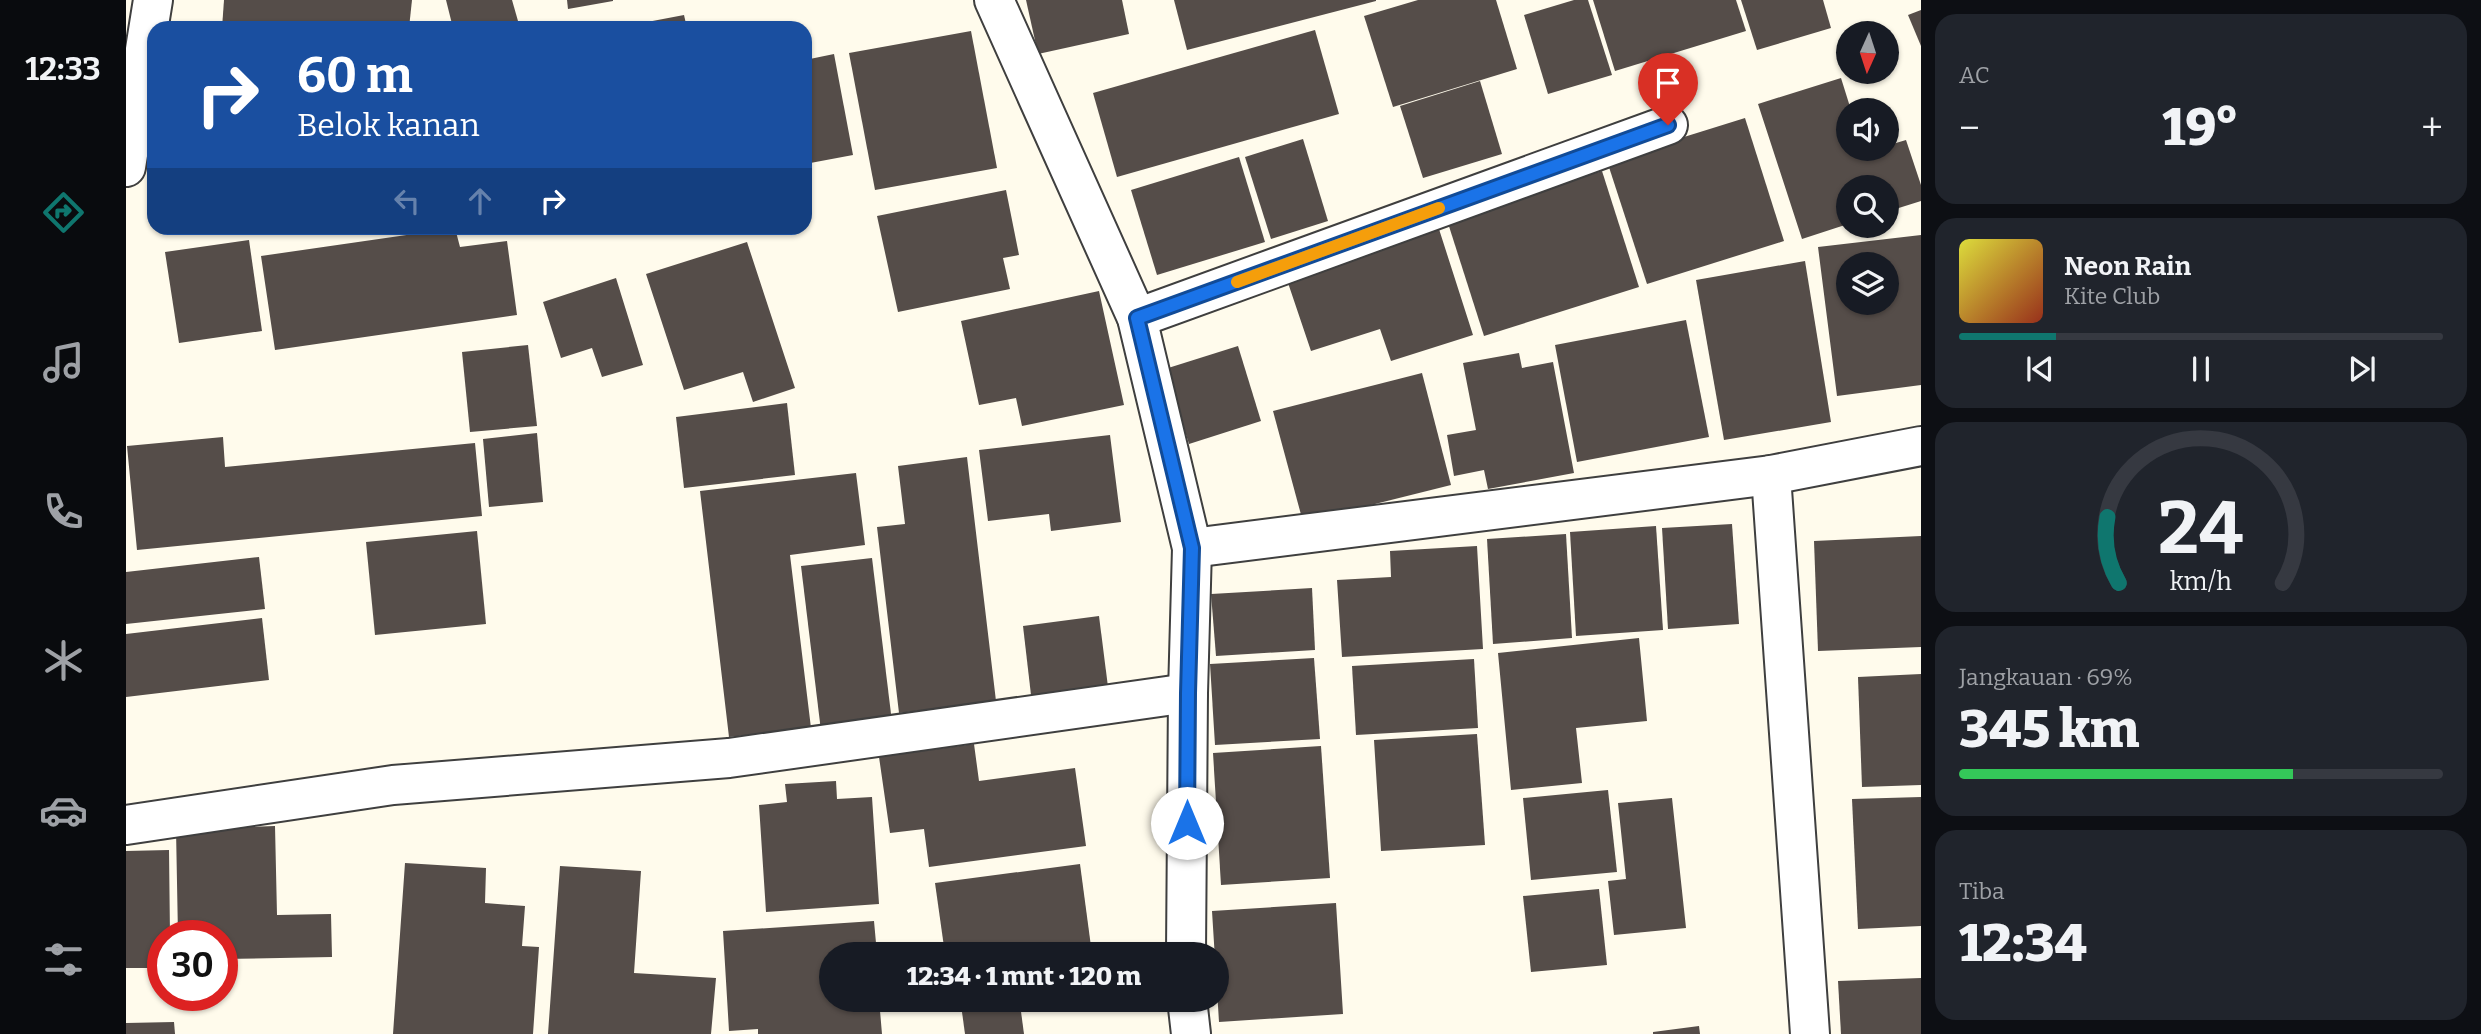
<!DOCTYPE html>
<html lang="id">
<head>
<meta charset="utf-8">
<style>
	body { margin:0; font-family:Bitter,serif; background:#20242c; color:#f1f3f6; height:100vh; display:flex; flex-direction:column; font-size:26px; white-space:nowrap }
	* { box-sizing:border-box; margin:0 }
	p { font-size:23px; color:#9ea1a6 }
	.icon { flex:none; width:38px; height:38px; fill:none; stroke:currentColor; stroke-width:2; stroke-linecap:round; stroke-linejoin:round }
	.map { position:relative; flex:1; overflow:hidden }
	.details { display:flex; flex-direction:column; gap:14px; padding:14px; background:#0d0f14; width:560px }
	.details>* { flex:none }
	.guide { position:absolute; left:21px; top:21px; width:665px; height:214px; border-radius:21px; box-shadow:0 2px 5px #0004; background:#1a4fa0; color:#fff; overflow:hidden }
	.needle { width:46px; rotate:183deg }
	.buttons { position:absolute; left:1710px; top:21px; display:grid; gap:14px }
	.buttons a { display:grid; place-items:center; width:63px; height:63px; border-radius:50%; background:#171b24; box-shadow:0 2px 5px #0004; font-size:35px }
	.speed { position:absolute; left:21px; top:920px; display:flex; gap:14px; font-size:35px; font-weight:700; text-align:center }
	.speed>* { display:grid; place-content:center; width:91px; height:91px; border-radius:50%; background:#171b24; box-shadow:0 2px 5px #0004; line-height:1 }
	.speed .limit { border:10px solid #d22; background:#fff; color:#111 }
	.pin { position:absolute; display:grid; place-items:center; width:60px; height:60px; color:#fff; margin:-72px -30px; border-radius:50% 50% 50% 0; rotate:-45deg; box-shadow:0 0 7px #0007 }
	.pin .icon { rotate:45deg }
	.me { position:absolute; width:77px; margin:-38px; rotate:0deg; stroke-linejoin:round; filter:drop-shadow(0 0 5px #0008) }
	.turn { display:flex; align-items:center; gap:24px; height:147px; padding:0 35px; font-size:32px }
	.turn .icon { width:91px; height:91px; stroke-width:2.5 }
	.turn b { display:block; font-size:49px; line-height:60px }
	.lanes { display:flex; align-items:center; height:66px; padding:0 35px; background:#0003; justify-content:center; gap:35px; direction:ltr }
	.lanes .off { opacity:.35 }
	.big { font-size:52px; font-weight:800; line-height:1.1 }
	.details .widget { flex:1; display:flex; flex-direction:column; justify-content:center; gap:10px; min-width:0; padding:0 24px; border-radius:21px; background:#20242c }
	.details .dial { align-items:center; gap:0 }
	.dial svg { height:182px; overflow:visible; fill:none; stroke:#363941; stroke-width:7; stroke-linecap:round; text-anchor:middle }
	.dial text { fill:#f1f3f6; stroke:none }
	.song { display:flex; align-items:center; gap:21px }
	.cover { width:84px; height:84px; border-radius:10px; background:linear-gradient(135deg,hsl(60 70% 55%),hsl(10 70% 35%)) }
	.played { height:7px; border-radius:4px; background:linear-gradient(90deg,#0f766e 20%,#363941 20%) }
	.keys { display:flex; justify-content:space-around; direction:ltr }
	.heat { display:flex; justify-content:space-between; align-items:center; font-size:38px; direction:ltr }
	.charge { height:10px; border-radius:5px; background:linear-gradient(90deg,#34c759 69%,#363941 0) }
	.trip { position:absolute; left:693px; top:942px; width:410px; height:70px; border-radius:35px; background:#171b24; box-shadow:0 2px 5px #0004; font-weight:800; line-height:70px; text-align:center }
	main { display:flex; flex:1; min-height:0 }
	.tab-bar { display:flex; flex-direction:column; width:126px; justify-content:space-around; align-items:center; background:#090b0e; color:#9ea1a6 }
	.tab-bar .icon { width:49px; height:49px }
	.tab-bar .current { color:#0f766e }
	.tab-bar b { font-size:32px; color:#f1f3f6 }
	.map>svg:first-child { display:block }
	.building { fill:#554d49; fill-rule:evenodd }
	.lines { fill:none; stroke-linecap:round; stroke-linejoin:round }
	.minor-casing { stroke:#3f3f3f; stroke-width:42 }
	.minor { stroke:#fff; stroke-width:38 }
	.route-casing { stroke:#114b97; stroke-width:18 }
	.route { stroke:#1a73e8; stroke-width:12 }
	.slow { stroke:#f59e0b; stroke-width:12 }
</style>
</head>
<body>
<main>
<nav class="tab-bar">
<b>12:33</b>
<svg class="icon current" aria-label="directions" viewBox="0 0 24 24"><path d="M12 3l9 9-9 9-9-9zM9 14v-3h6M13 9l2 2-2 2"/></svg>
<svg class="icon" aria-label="music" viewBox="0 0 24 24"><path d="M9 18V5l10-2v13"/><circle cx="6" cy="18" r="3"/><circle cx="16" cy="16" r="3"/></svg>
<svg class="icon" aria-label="phone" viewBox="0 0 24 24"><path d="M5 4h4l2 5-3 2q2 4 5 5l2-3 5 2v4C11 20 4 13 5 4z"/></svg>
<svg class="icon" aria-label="climate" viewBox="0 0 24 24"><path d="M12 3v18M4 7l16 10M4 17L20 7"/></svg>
<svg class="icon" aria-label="car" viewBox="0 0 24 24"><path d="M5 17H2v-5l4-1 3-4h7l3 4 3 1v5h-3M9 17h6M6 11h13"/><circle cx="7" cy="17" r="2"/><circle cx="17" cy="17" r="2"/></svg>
<svg class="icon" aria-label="filters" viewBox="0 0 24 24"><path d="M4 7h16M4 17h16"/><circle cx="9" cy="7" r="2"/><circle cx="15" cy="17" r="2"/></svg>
</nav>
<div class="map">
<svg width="1795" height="1034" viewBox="0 0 1795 1034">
	<rect width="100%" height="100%" fill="#fffbec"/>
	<g class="building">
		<polygon points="98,0 286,0 283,28 96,28"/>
		<polygon points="320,0 386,0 394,28 327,28"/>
		<polygon points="441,0 487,0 487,1 442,9"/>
		<polygon points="900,0 996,0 1003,34 912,54"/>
		<polygon points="1048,0 1250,0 1250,1 1061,50"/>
		<polygon points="1292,0 1370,0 1391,69 1267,107 1238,16"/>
		<polygon points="1448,0 1462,0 1486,75 1422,94 1398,15"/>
		<polygon points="1467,0 1610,0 1620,31 1489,71"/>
		<polygon points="1615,0 1697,0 1705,28 1631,50"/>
		<polygon points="1795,10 1795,46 1782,15"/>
		<polygon points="558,15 561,28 496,28 495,27"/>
		<polygon points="1189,30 1213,114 991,177 967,93"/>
		<polygon points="845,31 871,168 749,190 723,53"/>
		<polygon points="708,54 727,155 679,164 679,60"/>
		<polygon points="1715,78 1725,110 1722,110 1722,149 1737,149 1739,153 1760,149 1760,146 1780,140 1795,185 1795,201 1760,212 1760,187 1722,187 1722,224 1676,239 1632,104"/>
		<polygon points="1354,81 1376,154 1297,178 1274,106"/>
		<polygon points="1619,118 1658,241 1521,284 1481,161"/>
		<polygon points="1177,139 1202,221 1145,239 1119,157"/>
		<polygon points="1113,157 1139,242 1031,275 1005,190"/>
		<polygon points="1476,171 1513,287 1358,336 1321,220"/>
		<polygon points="880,190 893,255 877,258 884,289 772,312 751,216"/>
		<polygon points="1312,226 1347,335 1265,361 1254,329 1185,351 1159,274"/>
		<polygon points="329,228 334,247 381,241 391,315 149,350 135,256"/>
		<polygon points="361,228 383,228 382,232"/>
		<path d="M1795 235V385L1711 396 1692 247ZM1722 264H1760V303H1722Z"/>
		<polygon points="123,240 136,331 53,343 39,252"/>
		<polygon points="621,242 669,388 627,402 617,372 558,390 520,274"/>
		<polygon points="1679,261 1705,422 1598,440 1570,280"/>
		<polygon points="490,278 517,365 476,377 466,348 435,358 417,302"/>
		<polygon points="973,291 998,405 896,426 890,398 853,405 835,321"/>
		<polygon points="1560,320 1583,437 1451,462 1429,345"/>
		<polygon points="402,345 411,426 344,432 336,352"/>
		<polygon points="1112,346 1135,421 1063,444 1039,369"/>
		<polygon points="1393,353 1396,368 1427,362 1448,473 1362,489 1358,470 1328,476 1321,435 1350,430 1337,363"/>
		<polygon points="1296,373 1325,485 1177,522 1147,411"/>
		<polygon points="661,403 669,475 558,488 550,417"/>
		<polygon points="411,433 417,502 363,507 357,439"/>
		<polygon points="984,435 995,522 925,531 923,514 862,521 853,450"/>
		<polygon points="97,437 99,467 349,443 356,516 11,550 1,446"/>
		<polygon points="841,457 870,701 773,713 751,527 779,524 772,466"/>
		<polygon points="730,473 739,545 664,555 685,728 603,737 574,491"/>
		<polygon points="1606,524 1613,624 1542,629 1536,528"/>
		<polygon points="1530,526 1537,630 1450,636 1444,532"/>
		<polygon points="351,531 360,624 249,635 240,542"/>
		<polygon points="1440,534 1446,638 1367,644 1361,539"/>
		<polygon points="1795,536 1795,647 1692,651 1688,541"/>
		<polygon points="1351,546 1357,649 1216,657 1211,580 1265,577 1264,551"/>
		<polygon points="133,557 139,609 0,624 0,572"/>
		<polygon points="746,558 766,722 695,731 675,566"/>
		<polygon points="1186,588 1189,650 1090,656 1085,594"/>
		<polygon points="973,616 982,687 905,695 897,626"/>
		<polygon points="136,618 143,680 0,697 0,634"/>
		<polygon points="1513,638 1521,721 1450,728 1456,783 1385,790 1372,653"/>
		<polygon points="1188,658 1194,739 1089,745 1084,664"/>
		<polygon points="1348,659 1352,728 1230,735 1226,666"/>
		<polygon points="1795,674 1795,785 1736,787 1732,677"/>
		<polygon points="1351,734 1359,845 1255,851 1248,740"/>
		<polygon points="848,744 853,781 949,768 960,846 803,867 798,829 764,833 753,757"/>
		<polygon points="1195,746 1204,878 1095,885 1087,753"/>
		<polygon points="710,781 711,799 746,797 753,904 640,912 633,805 661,802 659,784"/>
		<polygon points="1482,790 1491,872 1405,880 1397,798"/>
		<polygon points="1795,797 1795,926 1732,929 1726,799"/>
		<polygon points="1546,798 1560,928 1488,935 1482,881 1500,879 1492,803"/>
		<polygon points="149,826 151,915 205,914 206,957 96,959 96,936 52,936 50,829"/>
		<polygon points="43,850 44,936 37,936 37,968 0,968 0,851"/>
		<polygon points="279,863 360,868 359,903 399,906 396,946 413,947 407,1034 267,1034"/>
		<polygon points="954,864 966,954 819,954 809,883"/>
		<polygon points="434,866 515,871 508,973 590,978 585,1034 422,1034"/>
		<polygon points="1473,889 1481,965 1405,972 1397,896"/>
		<polygon points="1210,903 1217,1014 1093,1022 1086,911"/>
		<polygon points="748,921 751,954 705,954 705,999 753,999 756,1034 632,1034 632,1029 603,1031 597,931"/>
		<polygon points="1795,978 1795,1034 1715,1034 1712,981"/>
		<polygon points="894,1004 898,1034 839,1034 836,1012"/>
		<polygon points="48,1022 49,1034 0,1034 0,1023"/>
		<polygon points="1573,1026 1574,1034 1527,1034 1527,1032"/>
	</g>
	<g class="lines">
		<defs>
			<g id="minor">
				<polyline points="868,0 1011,318 1066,548 1062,693 1060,954"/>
				<polyline points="0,167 27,0"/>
				<polyline points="1011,318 1542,125"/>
				<polyline points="1645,475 1684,1034"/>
				<polyline points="1066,548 1645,475 1795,446"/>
				<polyline points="0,825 267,785 603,758 1062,693"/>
				<polyline points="1061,999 1065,1034"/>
			</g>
		</defs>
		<use href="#minor" class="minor-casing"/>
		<use href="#minor" class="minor"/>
	</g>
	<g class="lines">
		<defs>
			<polyline id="route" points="1061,823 1062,693 1066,548 1011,318 1542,125"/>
		</defs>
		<use href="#route" class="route-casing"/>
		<use href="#route" class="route"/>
		<polyline class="slow" points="1111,282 1313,208"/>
	</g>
</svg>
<div class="buttons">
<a><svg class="needle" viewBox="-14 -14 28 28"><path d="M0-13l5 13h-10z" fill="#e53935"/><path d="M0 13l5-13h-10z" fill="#9ea1a6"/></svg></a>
<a><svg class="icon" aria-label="sound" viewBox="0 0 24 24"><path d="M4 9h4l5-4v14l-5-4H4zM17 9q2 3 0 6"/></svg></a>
<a><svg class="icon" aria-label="search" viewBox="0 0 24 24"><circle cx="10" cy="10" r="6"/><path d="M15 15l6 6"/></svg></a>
<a><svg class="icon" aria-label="layers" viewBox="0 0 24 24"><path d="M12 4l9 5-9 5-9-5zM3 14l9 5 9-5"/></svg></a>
</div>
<div class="speed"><div class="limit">30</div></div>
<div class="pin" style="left:1542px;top:125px;background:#d93025"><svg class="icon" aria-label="arrive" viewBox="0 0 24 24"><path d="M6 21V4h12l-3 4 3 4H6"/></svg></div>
<svg class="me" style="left:1061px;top:823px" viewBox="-20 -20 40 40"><circle r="19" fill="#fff"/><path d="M0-13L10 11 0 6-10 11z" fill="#1a73e8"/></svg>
<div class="trip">12:34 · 1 mnt · 120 m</div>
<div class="guide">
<div class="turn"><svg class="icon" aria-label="right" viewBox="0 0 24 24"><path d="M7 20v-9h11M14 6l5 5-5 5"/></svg><div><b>60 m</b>Belok kanan</div></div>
<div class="lanes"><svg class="icon off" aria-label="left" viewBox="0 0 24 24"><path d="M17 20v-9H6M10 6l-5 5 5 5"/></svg><svg class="icon off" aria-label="ahead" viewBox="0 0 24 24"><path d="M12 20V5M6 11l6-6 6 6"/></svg><svg class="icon" aria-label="right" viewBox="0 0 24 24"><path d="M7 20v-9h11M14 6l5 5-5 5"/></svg></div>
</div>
</div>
<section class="details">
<div class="widget"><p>AC</p>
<div class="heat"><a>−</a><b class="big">19°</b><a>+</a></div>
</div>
<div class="widget">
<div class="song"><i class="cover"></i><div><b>Neon Rain</b><p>Kite Club</p></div></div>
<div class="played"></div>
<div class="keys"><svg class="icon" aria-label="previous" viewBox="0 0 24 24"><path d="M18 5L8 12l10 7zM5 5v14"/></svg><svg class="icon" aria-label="pause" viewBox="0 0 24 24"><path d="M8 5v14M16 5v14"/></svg><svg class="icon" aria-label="next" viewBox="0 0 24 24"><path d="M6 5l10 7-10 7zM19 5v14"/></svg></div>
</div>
<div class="widget dial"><svg viewBox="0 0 100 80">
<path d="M14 69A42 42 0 1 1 86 69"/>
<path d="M14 69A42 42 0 0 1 9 40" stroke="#0f766e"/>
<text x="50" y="56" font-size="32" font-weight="700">24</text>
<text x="50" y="72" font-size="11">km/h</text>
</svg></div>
<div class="widget"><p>Jangkauan · 69%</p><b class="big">345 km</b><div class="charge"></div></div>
<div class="widget"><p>Tiba</p><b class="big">12:34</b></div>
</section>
</main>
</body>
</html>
